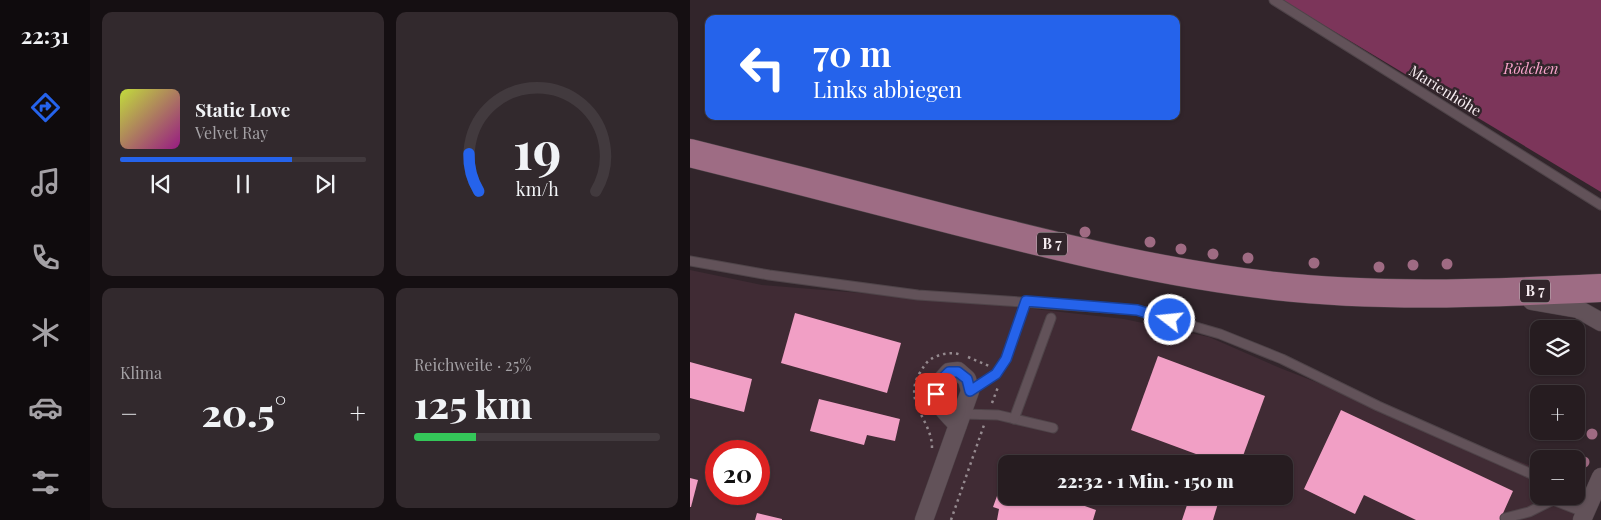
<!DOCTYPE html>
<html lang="de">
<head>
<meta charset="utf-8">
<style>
	body { margin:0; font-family:"Playfair Display",serif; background:#32292d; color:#f1f3f6; height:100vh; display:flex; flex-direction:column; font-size:19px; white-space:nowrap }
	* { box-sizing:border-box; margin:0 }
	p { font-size:16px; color:#a4a1a5 }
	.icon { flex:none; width:28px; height:28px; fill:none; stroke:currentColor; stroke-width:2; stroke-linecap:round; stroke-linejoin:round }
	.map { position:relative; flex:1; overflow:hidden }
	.sheet { display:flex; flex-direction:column; gap:12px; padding:12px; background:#150f12; width:600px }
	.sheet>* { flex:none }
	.banner { position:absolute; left:15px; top:15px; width:475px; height:105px; border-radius:10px; box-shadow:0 1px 4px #0004,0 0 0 1px #423a3e; background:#2563eb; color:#fff; overflow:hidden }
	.tools { position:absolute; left:840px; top:320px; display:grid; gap:10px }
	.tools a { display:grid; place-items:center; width:55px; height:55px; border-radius:10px; background:#261c20; box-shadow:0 1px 4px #0004,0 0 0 1px #423a3e; font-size:25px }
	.speed { position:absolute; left:15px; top:440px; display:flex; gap:10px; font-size:25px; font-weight:700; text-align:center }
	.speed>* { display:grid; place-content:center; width:65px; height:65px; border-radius:50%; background:#261c20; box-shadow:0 1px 4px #0004,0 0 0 1px #423a3e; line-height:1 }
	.speed .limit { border:8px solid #d22; background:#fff; color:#111 }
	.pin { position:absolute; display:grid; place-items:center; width:42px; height:42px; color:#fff; margin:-21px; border-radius:10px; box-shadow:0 2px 8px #0006 }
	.me { position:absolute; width:55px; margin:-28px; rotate:286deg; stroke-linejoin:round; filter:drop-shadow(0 0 4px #0008) }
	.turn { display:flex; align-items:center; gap:18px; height:105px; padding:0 25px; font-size:22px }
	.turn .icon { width:65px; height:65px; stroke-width:2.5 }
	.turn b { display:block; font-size:35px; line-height:42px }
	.big { font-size:38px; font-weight:800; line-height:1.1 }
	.sheet .card { flex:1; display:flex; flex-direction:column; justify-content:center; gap:8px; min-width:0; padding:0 18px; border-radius:10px; background:#32292d }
	.sheet .dial { align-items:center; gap:0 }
	.dial svg { height:130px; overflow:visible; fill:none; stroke:#423a3e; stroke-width:7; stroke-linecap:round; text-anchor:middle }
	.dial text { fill:#f1f3f6; stroke:none }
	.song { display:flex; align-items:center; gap:15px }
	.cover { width:60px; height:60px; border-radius:8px; background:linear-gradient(135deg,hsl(70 70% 55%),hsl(310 70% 35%)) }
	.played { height:5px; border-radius:2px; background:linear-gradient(90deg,#2563eb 70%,#423a3e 70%) }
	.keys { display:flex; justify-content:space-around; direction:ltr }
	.heat { display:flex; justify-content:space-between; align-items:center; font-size:28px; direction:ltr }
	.charge { height:8px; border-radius:4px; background:linear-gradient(90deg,#34c759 25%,#423a3e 0) }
	.sheet .tiles { flex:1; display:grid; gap:12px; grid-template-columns:repeat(2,1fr) }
	.trip { position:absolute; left:308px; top:455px; width:295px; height:50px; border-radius:10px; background:#261c20; box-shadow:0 1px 4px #0004,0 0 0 1px #423a3e; font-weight:800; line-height:50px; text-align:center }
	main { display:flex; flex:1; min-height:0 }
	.tabs { display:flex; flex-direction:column; width:90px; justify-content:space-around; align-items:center; background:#0f0b0d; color:#a4a1a5 }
	.tabs .icon { width:35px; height:35px }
	.tabs .current { color:#2563eb }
	.tabs b { font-size:22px; color:#f1f3f6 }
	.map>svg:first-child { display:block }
	.built { fill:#402b34; fill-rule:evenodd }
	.forest { fill:#7c355a }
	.building { fill:#f19fc5 }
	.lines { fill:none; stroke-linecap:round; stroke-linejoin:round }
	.lane-casing { stroke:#4f4449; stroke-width:11 }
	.street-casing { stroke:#4f4449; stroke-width:19 }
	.primary-casing { stroke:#4f4449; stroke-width:29 }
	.path { stroke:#958a8f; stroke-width:2.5; stroke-dasharray:2.5 4; stroke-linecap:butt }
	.lane { stroke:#625259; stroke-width:9 }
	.street { stroke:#625259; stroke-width:18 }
	.primary { stroke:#9e6c84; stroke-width:28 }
	.tree { fill:#9f6b83 }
	.route-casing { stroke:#184099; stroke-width:12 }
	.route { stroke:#2563eb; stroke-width:9 }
	.labels { text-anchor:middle; stroke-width:5; stroke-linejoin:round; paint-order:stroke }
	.shield { fill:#32252b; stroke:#bdb2b6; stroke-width:1 }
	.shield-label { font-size:14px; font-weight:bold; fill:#f8eef2 }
	.park-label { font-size:15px; font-style:italic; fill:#f9a4cb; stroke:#32252b }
	.street-label { font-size:15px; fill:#f8eef2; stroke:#32252b }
</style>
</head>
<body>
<main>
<nav class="tabs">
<b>22:31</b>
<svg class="icon current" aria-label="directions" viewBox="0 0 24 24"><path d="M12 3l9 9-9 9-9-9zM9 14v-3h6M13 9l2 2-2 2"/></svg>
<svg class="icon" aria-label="music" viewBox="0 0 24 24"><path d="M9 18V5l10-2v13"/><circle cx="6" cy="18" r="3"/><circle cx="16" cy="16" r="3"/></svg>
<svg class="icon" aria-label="phone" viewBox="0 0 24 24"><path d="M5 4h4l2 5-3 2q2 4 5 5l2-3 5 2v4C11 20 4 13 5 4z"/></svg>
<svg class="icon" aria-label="climate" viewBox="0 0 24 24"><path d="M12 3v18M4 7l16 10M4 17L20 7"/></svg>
<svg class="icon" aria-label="car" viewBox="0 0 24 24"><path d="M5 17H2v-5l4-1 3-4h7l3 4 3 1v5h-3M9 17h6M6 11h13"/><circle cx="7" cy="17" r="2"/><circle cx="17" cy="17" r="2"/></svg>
<svg class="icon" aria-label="filters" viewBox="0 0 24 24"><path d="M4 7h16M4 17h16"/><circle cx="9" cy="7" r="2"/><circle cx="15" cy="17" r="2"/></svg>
</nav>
<section class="sheet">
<div class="tiles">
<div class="card">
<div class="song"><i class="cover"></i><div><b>Static Love</b><p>Velvet Ray</p></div></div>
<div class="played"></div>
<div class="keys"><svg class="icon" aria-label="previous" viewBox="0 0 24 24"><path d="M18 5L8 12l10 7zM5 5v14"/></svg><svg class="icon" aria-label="pause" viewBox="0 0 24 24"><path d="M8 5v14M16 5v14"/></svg><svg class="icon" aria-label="next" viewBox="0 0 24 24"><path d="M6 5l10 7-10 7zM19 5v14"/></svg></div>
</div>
<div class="card dial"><svg viewBox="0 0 100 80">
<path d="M14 69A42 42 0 1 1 86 69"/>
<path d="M14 69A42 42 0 0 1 8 46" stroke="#2563eb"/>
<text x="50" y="56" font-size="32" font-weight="700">19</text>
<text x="50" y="72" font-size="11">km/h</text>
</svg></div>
<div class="card"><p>Klima</p>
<div class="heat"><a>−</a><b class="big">20.5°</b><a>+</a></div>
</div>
<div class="card"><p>Reichweite · 25%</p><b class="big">125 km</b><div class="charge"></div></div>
</div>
</section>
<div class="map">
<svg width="911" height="520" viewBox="0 0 911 520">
	<rect width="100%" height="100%" fill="#32252b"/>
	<path class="built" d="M0 270 72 285 282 302 434 319 519 337 590 368 849 469V496H886V484L894 520H0ZM26 451H69V494H26ZM316 464H594V496H316Z"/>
	<polygon class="forest" points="592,0 911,0 911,192"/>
	<g class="building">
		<polygon points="105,313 211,343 197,393 91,363"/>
		<polygon points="468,356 575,396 550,464 533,464 441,430"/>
		<polygon points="0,362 62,379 54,412 0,398"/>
		<polygon points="129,399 210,419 205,441 177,435 174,445 120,431"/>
		<polygon points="651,410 823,491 810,520 726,520 674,495 665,514 614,489"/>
		<polygon points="0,478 8,480 1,507 0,507"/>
		<polygon points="311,485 316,487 316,496 367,496 406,510 403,520 307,520 309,509 303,507"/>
		<polygon points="500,496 517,496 529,500 523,520 492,520"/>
		<polygon points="67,513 92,519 92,520 65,520"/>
	</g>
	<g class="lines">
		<defs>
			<g id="lane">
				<polyline points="584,0 911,205"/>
				<polyline points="0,261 79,275 228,295 447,310 530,334 592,359 688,406 846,476 849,480"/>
				<polyline points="280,391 306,374 316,359 336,301"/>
				<polyline points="273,414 308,415 363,428"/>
				<polyline points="324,419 361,318"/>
				<polyline points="815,518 839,512 863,500 896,513"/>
			</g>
			<g id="street">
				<polyline points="842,301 888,309 911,322"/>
				<path d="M234 520 280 391 277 379 268 371 259 372C236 395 250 406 268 425"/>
				<polyline points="892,520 911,477"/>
			</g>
			<path id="primary" d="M0 153C89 175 177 198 266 221 372 248 477 274 585 286 694 298 802 293 911 288"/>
		</defs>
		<use href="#lane" class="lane-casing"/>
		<use href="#street" class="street-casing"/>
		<use href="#primary" class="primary-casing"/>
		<g class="path">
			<polyline points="278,357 299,366"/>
			<polyline points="302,403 308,387"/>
			<path d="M242 448C242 419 213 404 229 374 233 368 235 363 241 359 249 354 262 351 271 355"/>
			<polyline points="261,520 294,425"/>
		</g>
		<use href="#lane" class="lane"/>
		<use href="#street" class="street"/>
		<use href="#primary" class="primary"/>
	</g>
	<g class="tree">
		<circle cx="395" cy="232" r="5.5"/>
		<circle cx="460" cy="242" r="5.5"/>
		<circle cx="491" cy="249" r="5.5"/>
		<circle cx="523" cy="254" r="5.5"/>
		<circle cx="558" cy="258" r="5.5"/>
		<circle cx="624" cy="263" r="5.5"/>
		<circle cx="757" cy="264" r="5.5"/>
		<circle cx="723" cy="265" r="5.5"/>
		<circle cx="689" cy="267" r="5.5"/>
		<circle cx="902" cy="434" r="5.5"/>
		<circle cx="894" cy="462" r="5.5"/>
	</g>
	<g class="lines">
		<defs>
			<polyline id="route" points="246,394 249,382 259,372 268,372 277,379 280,391 306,374 316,359 336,301 447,310 480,320"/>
		</defs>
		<use href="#route" class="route-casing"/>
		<use href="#route" class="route"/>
	</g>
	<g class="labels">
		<g class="shield">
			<rect x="347" y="232.5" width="30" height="23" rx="4"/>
			<rect x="830" y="279.5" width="30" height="23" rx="4"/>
		</g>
		<g class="shield-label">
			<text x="362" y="249">B 7</text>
			<text x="845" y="296">B 7</text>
		</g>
		<g class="park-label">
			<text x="841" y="74">Rödchen</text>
		</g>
		<g class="street-label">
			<text transform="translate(755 91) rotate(32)" y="5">Marienhöhe</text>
		</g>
	</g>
</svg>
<div class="tools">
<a><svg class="icon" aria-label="layers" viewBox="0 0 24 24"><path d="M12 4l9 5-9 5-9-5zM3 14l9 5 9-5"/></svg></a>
<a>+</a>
<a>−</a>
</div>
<div class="speed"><div class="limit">20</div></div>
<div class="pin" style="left:246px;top:394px;background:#d93025"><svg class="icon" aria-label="arrive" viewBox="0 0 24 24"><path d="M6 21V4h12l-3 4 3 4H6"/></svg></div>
<svg class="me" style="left:480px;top:320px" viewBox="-20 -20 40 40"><circle r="17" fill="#2563eb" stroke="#fff" stroke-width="3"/><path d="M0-11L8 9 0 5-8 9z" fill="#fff"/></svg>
<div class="trip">22:32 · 1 Min. · 150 m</div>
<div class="banner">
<div class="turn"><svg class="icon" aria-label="left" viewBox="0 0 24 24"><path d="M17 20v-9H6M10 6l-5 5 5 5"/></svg><div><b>70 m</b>Links abbiegen</div></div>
</div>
</div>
</main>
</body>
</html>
